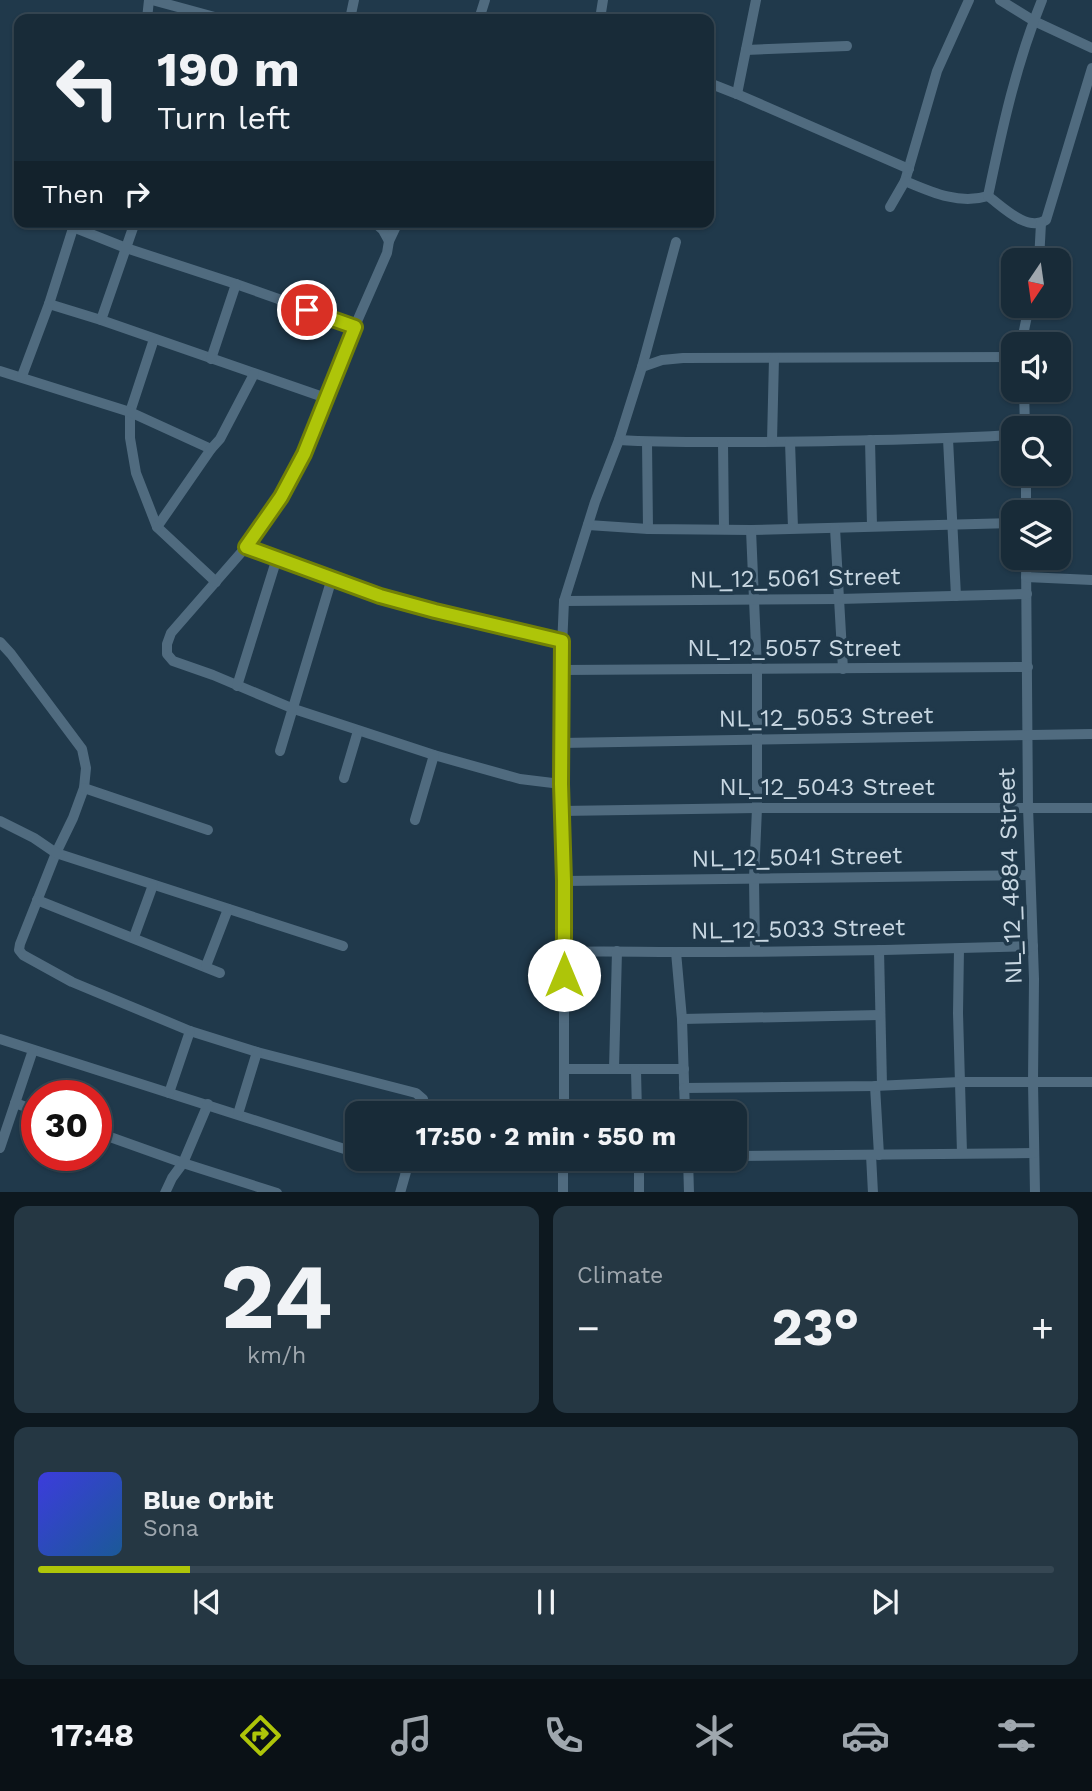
<!DOCTYPE html>
<html lang="en">
<head>
<meta charset="utf-8">
<style>
	body { margin:0; font-family:"Work Sans",sans-serif; background:#253743; color:#f1f3f6; height:100vh; display:flex; flex-direction:column; font-size:26px; white-space:nowrap }
	* { box-sizing:border-box; margin:0 }
	p { font-size:23px; color:#9fa7ae }
	.icon { flex:none; width:38px; height:38px; fill:none; stroke:currentColor; stroke-width:2; stroke-linecap:round; stroke-linejoin:round }
	.map { position:relative; height:1192px; overflow:hidden }
	.drawer { display:flex; flex-direction:column; gap:14px; padding:14px; background:#0d181f; flex:1 }
	.drawer>* { flex:none }
	.top-card { position:absolute; left:14px; top:14px; width:700px; height:214px; border-radius:14px; box-shadow:0 2px 5px #0004,0 0 0 2px #364753; background:#182b38; color:#f1f3f6; overflow:hidden }
	.needle { width:46px; rotate:193deg }
	.controls { position:absolute; left:1001px; top:248px; display:grid; gap:14px }
	.controls a { display:grid; place-items:center; width:70px; height:70px; border-radius:14px; background:#182b38; box-shadow:0 2px 5px #0004,0 0 0 2px #364753; font-size:35px }
	.speed { position:absolute; left:21px; top:1080px; display:flex; gap:14px; font-size:35px; font-weight:700; text-align:center }
	.speed>* { display:grid; place-content:center; width:91px; height:91px; border-radius:50%; background:#182b38; box-shadow:0 2px 5px #0004,0 0 0 2px #364753; line-height:1 }
	.speed .limit { border:10px solid #d22; background:#fff; color:#111 }
	.pin { position:absolute; display:grid; place-items:center; width:60px; height:60px; color:#fff; margin:-30px; border:4px solid #fff; border-radius:50%; box-shadow:0 2px 7px #0007 }
	.me { position:absolute; width:77px; margin:-38px; rotate:0deg; stroke-linejoin:round; filter:drop-shadow(0 0 5px #0008) }
	.turn { display:flex; align-items:center; gap:24px; height:147px; padding:0 28px; font-size:32px }
	.turn .icon { width:91px; height:91px; stroke-width:2.5 }
	.turn b { display:block; font-size:49px; line-height:60px }
	.then { display:flex; align-items:center; height:66px; padding:0 28px; background:#0003; gap:14px; font-size:26px }
	.big { font-size:52px; font-weight:700; line-height:1.1 }
	.drawer .tile { flex:1; display:flex; flex-direction:column; justify-content:center; gap:10px; min-width:0; padding:0 24px; border-radius:14px; background:#253743 }
	.drawer .dial { align-items:center; gap:0 }
	.dial b { font-size:91px; line-height:1 }
	.song { display:flex; align-items:center; gap:21px }
	.cover { width:84px; height:84px; border-radius:10px; background:linear-gradient(135deg,hsl(240 70% 55%),hsl(210 70% 35%)) }
	.played { height:7px; border-radius:4px; background:linear-gradient(90deg,#aec509 15%,#364753 15%) }
	.keys { display:flex; justify-content:space-around; direction:ltr }
	.heat { display:flex; justify-content:space-between; align-items:center; font-size:38px; direction:ltr }
	.drawer .tiles { flex:1; display:grid; gap:14px; grid-template-columns:1fr 1fr }
	.tile:last-child { grid-column:span 2 }
	.trip { position:absolute; left:345px; top:1101px; width:402px; height:70px; border-radius:14px; background:#182b38; box-shadow:0 2px 5px #0004,0 0 0 2px #364753; font-weight:700; line-height:70px; text-align:center }
	.tab-bar { display:flex; height:112px; justify-content:space-around; align-items:center; background:#0a1116; color:#9fa7ae }
	.tab-bar .icon { width:49px; height:49px }
	.tab-bar .active { color:#aec509 }
	.tab-bar b { font-size:32px; color:#f1f3f6 }
	.map>svg:first-child { display:block }
	.lines { fill:none; stroke-linecap:round; stroke-linejoin:round }
	.minor { stroke:#506b7f; stroke-width:10 }
	.route-casing { stroke:#718006; stroke-width:18 }
	.route { stroke:#aec509; stroke-width:12 }
	.labels { text-anchor:middle; stroke-width:7; stroke-linejoin:round; paint-order:stroke }
	.street-label { font-size:24px; fill:#c8d7e2; stroke:#20394b }
</style>
</head>
<body>
<div class="map">
<svg width="1092" height="1193" viewBox="0 0 1092 1193">
	<rect width="100%" height="100%" fill="#20394b"/>
	<g class="lines">
		<g class="minor">
			<polyline points="152,0 222,19"/>
			<path d="M969 0 937 71 905 181C931 192 959 205 988 196"/>
			<polyline points="1000,0 1034,21 1092,48"/>
			<polyline points="147,19 149,0"/>
			<polyline points="350,19 354,0"/>
			<polyline points="479,19 485,0"/>
			<polyline points="549,19 567,17 600,18"/>
			<polyline points="600,19 603,0"/>
			<polyline points="746,50 847,46"/>
			<polyline points="709,83 737,94 909,169"/>
			<polyline points="737,94 756,0"/>
			<path d="M988 196C1003 207 1027 232 1046 220L1092 68"/>
			<path d="M988 196C1002 129 1016 64 1042 0"/>
			<polyline points="890,207 905,181"/>
			<polyline points="374,222 383,230 389,241"/>
			<polyline points="398,222 389,241 387,253 355,326 304,455 281,497 246,547 171,633 167,644 167,654 173,661 213,675 294,709 434,755 520,779 561,784"/>
			<polyline points="73,227 126,248 236,284 355,326"/>
			<polyline points="1039,261 1041,223"/>
			<polyline points="49,304 101,320 326,398"/>
			<polyline points="101,320 135,222"/>
			<polyline points="154,339 130,412 130,438 136,473 157,527 216,582"/>
			<polyline points="1021,345 1029,306"/>
			<polyline points="211,359 236,284"/>
			<polyline points="642,367 662,360 683,358 1013,357"/>
			<polyline points="0,371 130,412 211,449"/>
			<polyline points="22,376 49,304 75,222"/>
			<polyline points="1024,390 1025,429"/>
			<polyline points="948,439 956,596"/>
			<path d="M619 440C667 443 715 442 763 442 847 441 930 440 1013 435"/>
			<polyline points="870,440 872,526"/>
			<polyline points="772,441 774,358"/>
			<polyline points="647,442 648,529"/>
			<polyline points="723,442 724,529"/>
			<polyline points="790,442 793,528"/>
			<polyline points="1026,474 1026,513"/>
			<polyline points="588,525 648,529 751,530 1013,523"/>
			<polyline points="157,527 211,449 220,439 254,374"/>
			<polyline points="835,528 843,669"/>
			<polyline points="751,530 757,669 757,808 754,878 755,950"/>
			<polyline points="246,547 380,596 435,611 562,641"/>
			<polyline points="1026,558 1028,807 1034,979 1033,1082 1035,1193"/>
			<polyline points="1026,577 1092,580"/>
			<polyline points="564,601 839,599 1027,594"/>
			<polyline points="0,642 11,654 82,749 86,768 84,788 73,818 56,853 20,944 19,950 23,955 72,982 190,1031 257,1052 416,1093 423,1099 425,1107 423,1113"/>
			<polyline points="561,670 1028,667"/>
			<polyline points="237,686 277,558"/>
			<polyline points="561,743 1092,734"/>
			<polyline points="280,751 332,578"/>
			<polyline points="344,778 358,731"/>
			<polyline points="84,788 208,830"/>
			<polyline points="561,811 757,808 1092,808"/>
			<polyline points="415,820 434,755"/>
			<polyline points="0,821 34,838 56,853 343,946"/>
			<polyline points="564,881 1030,875"/>
			<polyline points="37,900 220,973"/>
			<polyline points="134,937 153,885"/>
			<polyline points="959,949 958,1013 962,1153"/>
			<polyline points="879,950 882,1085"/>
			<path d="M564 952C601 951 638 952 676 952 795 952 914 950 1033 946"/>
			<polyline points="676,952 682,1019 685,1113"/>
			<polyline points="206,966 228,909"/>
			<polyline points="682,1019 880,1015"/>
			<polyline points="0,1039 357,1153"/>
			<polyline points="564,1069 684,1069"/>
			<polyline points="614,1069 617,951"/>
			<polyline points="636,1070 637,1113"/>
			<polyline points="875,1086 879,1155"/>
			<polyline points="684,1088 875,1086 960,1082 1092,1082"/>
			<polyline points="169,1093 190,1031"/>
			<polyline points="15,1103 37,1111"/>
			<polyline points="564,1113 564,881 561,784 561,670 564,601 595,502 619,440 642,367 676,242"/>
			<polyline points="238,1114 257,1052"/>
			<polyline points="96,1132 183,1163 277,1193"/>
			<polyline points="0,1148 33,1050"/>
			<polyline points="871,1155 873,1193"/>
			<polyline points="735,1156 1034,1153"/>
			<polyline points="373,1158 406,1170"/>
			<polyline points="639,1158 639,1193"/>
			<polyline points="688,1158 689,1193"/>
			<polyline points="165,1193 172,1178 183,1163 208,1104"/>
			<polyline points="400,1193 410,1158"/>
			<polyline points="563,1193 563,1158"/>
		</g>
	</g>
	<g class="lines">
		<defs>
			<polyline id="route" points="307,310 355,327 304,454 281,497 246,547 380,596 435,611 562,641 561,784 564,881 564,975"/>
		</defs>
		<use href="#route" class="route-casing"/>
		<use href="#route" class="route"/>
	</g>
	<g class="labels">
		<g class="street-label">
			<text transform="translate(795 578) rotate(-1)" y="8">NL_12_5061 Street</text>
			<text x="794" y="656">NL_12_5057 Street</text>
			<text transform="translate(826 717) rotate(-1)" y="8">NL_12_5053 Street</text>
			<text x="827" y="795">NL_12_5043 Street</text>
			<text transform="translate(797 857) rotate(-1)" y="8">NL_12_5041 Street</text>
			<text transform="translate(1010 876) rotate(-92)" y="8">NL_12_4884 Street</text>
			<text transform="translate(798 929) rotate(-1)" y="8">NL_12_5033 Street</text>
		</g>
	</g>
</svg>
<div class="controls">
<a><svg class="needle" viewBox="-14 -14 28 28"><path d="M0-13l5 13h-10z" fill="#e53935"/><path d="M0 13l5-13h-10z" fill="#9fa7ae"/></svg></a>
<a><svg class="icon" aria-label="sound" viewBox="0 0 24 24"><path d="M4 9h4l5-4v14l-5-4H4zM17 9q2 3 0 6"/></svg></a>
<a><svg class="icon" aria-label="search" viewBox="0 0 24 24"><circle cx="10" cy="10" r="6"/><path d="M15 15l6 6"/></svg></a>
<a><svg class="icon" aria-label="layers" viewBox="0 0 24 24"><path d="M12 4l9 5-9 5-9-5zM3 14l9 5 9-5"/></svg></a>
</div>
<div class="speed"><div class="limit">30</div></div>
<div class="pin" style="left:307px;top:310px;background:#d93025"><svg class="icon" aria-label="arrive" viewBox="0 0 24 24"><path d="M6 21V4h12l-3 4 3 4H6"/></svg></div>
<svg class="me" style="left:564px;top:975px" viewBox="-20 -20 40 40"><circle r="19" fill="#fff"/><path d="M0-13L10 11 0 6-10 11z" fill="#aec509"/></svg>
<div class="trip">17:50 · 2 min · 550 m</div>
<div class="top-card">
<div class="turn"><svg class="icon" aria-label="left" viewBox="0 0 24 24"><path d="M17 20v-9H6M10 6l-5 5 5 5"/></svg><div><b>190 m</b>Turn left</div></div>
<div class="then">Then<svg class="icon" aria-label="right" viewBox="0 0 24 24"><path d="M7 20v-9h11M14 6l5 5-5 5"/></svg></div>
</div>
</div>
<section class="drawer">
<div class="tiles">
<div class="tile dial"><b>24</b><p>km/h</p></div>
<div class="tile"><p>Climate</p>
<div class="heat"><a>−</a><b class="big">23°</b><a>+</a></div>
</div>
<div class="tile">
<div class="song"><i class="cover"></i><div><b>Blue Orbit</b><p>Sona</p></div></div>
<div class="played"></div>
<div class="keys"><svg class="icon" aria-label="previous" viewBox="0 0 24 24"><path d="M18 5L8 12l10 7zM5 5v14"/></svg><svg class="icon" aria-label="pause" viewBox="0 0 24 24"><path d="M8 5v14M16 5v14"/></svg><svg class="icon" aria-label="next" viewBox="0 0 24 24"><path d="M6 5l10 7-10 7zM19 5v14"/></svg></div>
</div>
</div>
</section>
<nav class="tab-bar">
<b>17:48</b>
<svg class="icon active" aria-label="directions" viewBox="0 0 24 24"><path d="M12 3l9 9-9 9-9-9zM9 14v-3h6M13 9l2 2-2 2"/></svg>
<svg class="icon" aria-label="music" viewBox="0 0 24 24"><path d="M9 18V5l10-2v13"/><circle cx="6" cy="18" r="3"/><circle cx="16" cy="16" r="3"/></svg>
<svg class="icon" aria-label="phone" viewBox="0 0 24 24"><path d="M5 4h4l2 5-3 2q2 4 5 5l2-3 5 2v4C11 20 4 13 5 4z"/></svg>
<svg class="icon" aria-label="climate" viewBox="0 0 24 24"><path d="M12 3v18M4 7l16 10M4 17L20 7"/></svg>
<svg class="icon" aria-label="car" viewBox="0 0 24 24"><path d="M5 17H2v-5l4-1 3-4h7l3 4 3 1v5h-3M9 17h6M6 11h13"/><circle cx="7" cy="17" r="2"/><circle cx="17" cy="17" r="2"/></svg>
<svg class="icon" aria-label="filters" viewBox="0 0 24 24"><path d="M4 7h16M4 17h16"/><circle cx="9" cy="7" r="2"/><circle cx="15" cy="17" r="2"/></svg>
</nav>
</body>
</html>
